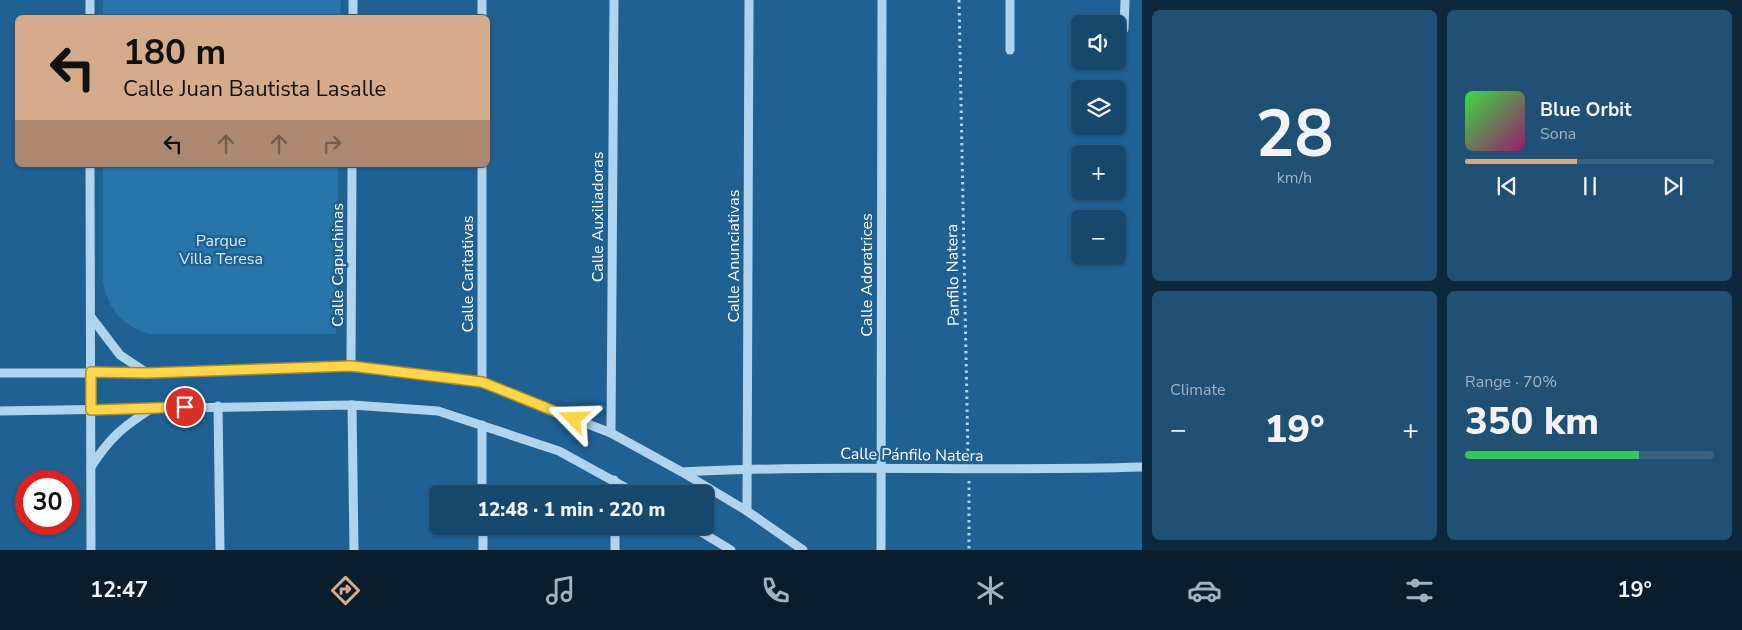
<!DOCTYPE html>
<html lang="en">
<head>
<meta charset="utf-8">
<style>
	body { margin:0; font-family:"Nunito Sans",sans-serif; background:#205073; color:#f1f3f6; height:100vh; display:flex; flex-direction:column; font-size:19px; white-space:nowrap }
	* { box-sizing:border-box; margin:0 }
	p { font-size:16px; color:#9eb2c2 }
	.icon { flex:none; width:28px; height:28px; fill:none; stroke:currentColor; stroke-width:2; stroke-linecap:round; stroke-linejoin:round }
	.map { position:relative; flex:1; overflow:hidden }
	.panel { display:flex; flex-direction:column; gap:10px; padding:10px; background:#0d283c; width:600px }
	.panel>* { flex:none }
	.banner { position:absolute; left:15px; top:15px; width:475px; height:152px; border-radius:8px; box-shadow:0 1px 4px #0004,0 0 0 1px #366181; background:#d6ab8b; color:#111; overflow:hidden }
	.fabs { position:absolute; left:1071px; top:15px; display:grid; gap:10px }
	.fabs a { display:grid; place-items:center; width:55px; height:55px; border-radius:8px; background:#17496e; box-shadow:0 1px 4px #0004,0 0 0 1px #366181; font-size:25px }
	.speed { position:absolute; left:15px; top:470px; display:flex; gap:10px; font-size:25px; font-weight:700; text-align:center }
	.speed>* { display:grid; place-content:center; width:65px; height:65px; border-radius:50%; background:#17496e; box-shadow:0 1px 4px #0004,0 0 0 1px #366181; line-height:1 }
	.speed .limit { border:8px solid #d22; background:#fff; color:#111 }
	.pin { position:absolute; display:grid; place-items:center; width:42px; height:42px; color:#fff; margin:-21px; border:2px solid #fff; border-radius:50%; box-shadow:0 1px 5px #0007 }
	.me { position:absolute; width:55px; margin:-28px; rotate:292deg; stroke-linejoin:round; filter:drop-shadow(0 0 4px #0008) }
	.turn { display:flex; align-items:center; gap:18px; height:105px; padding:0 25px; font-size:22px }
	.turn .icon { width:65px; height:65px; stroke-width:2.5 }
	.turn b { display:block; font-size:35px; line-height:42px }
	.lanes { display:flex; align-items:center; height:48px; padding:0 25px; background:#0003; justify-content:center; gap:25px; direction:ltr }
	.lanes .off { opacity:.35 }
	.big { font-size:38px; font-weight:800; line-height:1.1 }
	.panel .widget { flex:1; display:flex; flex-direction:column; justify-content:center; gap:8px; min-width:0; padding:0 18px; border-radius:8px; background:#205073 }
	.panel .dial { align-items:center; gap:0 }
	.dial b { font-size:65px; line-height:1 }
	.song { display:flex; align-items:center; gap:15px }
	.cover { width:60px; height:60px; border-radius:8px; background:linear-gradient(135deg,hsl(120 70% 55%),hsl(320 70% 35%)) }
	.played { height:5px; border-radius:2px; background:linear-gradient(90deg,#d6ab8b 45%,#366181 45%) }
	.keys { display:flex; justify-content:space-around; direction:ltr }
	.heat { display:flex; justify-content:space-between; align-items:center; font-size:28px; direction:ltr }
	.charge { height:8px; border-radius:4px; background:linear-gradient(90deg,#34c759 70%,#366181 0) }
	.panel .tiles { flex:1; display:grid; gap:10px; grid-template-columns:repeat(2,1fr) }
	.trip { position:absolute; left:429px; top:485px; width:285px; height:50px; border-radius:8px; background:#17496e; box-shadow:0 1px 4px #0004,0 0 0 1px #366181; font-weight:800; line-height:50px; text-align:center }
	.tabs { display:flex; height:80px; justify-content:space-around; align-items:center; background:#091d2c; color:#9eb2c2 }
	.tabs .icon { width:35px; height:35px }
	.tabs .selected { color:#d6ab8b }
	.tabs b { font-size:22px; color:#f1f3f6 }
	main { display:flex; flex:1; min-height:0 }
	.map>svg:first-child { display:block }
	.green { fill:#2875ab }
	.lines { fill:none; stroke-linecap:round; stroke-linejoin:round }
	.path { stroke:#b0d4ee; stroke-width:3; stroke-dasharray:2.5 4; stroke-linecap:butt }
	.minor { stroke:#b0d4ee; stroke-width:9 }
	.route-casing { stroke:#a68a30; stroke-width:12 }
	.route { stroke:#ffd54a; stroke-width:9 }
	.labels { text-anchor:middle; stroke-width:5; stroke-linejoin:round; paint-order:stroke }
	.street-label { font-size:16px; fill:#fff; stroke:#1f6193 }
	.park-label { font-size:16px; fill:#d6ebfa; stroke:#1f6193 }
</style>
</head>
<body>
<main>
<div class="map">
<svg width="1142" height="550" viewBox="0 0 1142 550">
	<rect width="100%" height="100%" fill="#1f6193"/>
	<g class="green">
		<polygon points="103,0 341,0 340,17 103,17"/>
		<path d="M103 165H338L336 334H149C123 326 108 309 103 282Z"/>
	</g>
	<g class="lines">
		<g class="path">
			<polyline points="959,0 968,457"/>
			<polyline points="969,481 969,550"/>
		</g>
		<g class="minor">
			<polyline points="90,0 90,18"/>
			<polyline points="482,0 482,18"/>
			<polyline points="353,18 353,0"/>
			<polyline points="1124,29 1125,0"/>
			<polyline points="1010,50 1010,0"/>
			<polyline points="90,165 91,550"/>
			<polyline points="482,165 482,383"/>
			<polyline points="91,317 120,355 147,373"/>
			<polyline points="351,366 352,165"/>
			<polyline points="0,373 147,373 351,366 482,383 611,433 682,472 747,511 803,550"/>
			<polyline points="352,405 354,550"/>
			<polyline points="218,406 220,550"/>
			<polyline points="0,411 352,405 438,411 559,451 637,494"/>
			<polyline points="482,425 482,494"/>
			<polyline points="611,433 614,0"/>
			<path d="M91 467C110 437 123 427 152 408"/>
			<path d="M682 472C836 464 989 472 1142 467"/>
			<polyline points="614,480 614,494"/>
			<polyline points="747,511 749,0"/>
			<polyline points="483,526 483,550"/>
			<polyline points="615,526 615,550"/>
			<polyline points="691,526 731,550"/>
			<polyline points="881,550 882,0"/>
		</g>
	</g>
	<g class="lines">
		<defs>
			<polyline id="route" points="185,407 91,410 91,372 147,373 351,366 482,382 574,419"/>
		</defs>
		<use href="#route" class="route-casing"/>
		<use href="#route" class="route"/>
	</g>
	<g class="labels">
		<g class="street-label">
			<text transform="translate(597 217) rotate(-90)" y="6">Calle Auxiliadoras</text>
			<text transform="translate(733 256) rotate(-90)" y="6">Calle Anunciativas</text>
			<text transform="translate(337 265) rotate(-90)" y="6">Calle Capuchinas</text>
			<text transform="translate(467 274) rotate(-90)" y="6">Calle Caritativas</text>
			<text transform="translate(866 275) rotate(-90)" y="6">Calle Adoratrices</text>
			<text transform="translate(952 275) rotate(-91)" y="6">Panfilo Natera</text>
			<text transform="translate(912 454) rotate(1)" y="6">Calle Pánfilo Natera</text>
		</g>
		<g class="park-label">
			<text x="221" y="246">Parque<tspan x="221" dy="18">Villa Teresa</tspan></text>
		</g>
	</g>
</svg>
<div class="fabs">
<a><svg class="icon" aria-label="sound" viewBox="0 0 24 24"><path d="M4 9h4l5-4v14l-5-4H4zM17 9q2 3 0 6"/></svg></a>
<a><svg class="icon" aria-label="layers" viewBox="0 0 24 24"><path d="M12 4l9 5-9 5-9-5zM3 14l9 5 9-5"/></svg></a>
<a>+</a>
<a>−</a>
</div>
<div class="speed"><div class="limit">30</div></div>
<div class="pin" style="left:185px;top:407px;background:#d93025"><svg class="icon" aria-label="arrive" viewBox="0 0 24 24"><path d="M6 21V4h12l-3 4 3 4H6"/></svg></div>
<svg class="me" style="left:574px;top:419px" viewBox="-20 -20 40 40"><path d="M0-17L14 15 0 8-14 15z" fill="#ffd54a" stroke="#fff" stroke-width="4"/></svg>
<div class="trip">12:48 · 1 min · 220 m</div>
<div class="banner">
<div class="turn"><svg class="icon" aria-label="left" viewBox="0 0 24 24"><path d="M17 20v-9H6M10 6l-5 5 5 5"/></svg><div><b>180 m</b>Calle Juan Bautista Lasalle</div></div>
<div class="lanes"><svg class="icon" aria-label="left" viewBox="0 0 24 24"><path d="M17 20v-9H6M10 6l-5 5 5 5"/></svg><svg class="icon off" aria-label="ahead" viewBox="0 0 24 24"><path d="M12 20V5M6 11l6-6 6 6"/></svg><svg class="icon off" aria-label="ahead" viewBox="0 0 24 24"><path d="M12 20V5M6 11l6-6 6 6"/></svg><svg class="icon off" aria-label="right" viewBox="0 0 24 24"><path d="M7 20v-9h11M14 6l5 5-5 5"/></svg></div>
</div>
</div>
<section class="panel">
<div class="tiles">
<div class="widget dial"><b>28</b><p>km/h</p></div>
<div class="widget">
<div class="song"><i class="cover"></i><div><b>Blue Orbit</b><p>Sona</p></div></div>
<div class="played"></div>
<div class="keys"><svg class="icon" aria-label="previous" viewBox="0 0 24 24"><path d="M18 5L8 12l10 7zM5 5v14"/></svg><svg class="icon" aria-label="pause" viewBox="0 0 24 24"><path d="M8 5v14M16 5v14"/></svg><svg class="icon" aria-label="next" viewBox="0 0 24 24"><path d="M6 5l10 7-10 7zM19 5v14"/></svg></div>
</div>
<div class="widget"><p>Climate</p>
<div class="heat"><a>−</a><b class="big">19°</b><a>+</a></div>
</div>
<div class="widget"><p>Range · 70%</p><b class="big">350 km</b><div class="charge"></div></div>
</div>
</section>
</main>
<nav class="tabs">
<b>12:47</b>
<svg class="icon selected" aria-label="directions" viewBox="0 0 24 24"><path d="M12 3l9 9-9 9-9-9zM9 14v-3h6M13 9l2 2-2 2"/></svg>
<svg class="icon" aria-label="music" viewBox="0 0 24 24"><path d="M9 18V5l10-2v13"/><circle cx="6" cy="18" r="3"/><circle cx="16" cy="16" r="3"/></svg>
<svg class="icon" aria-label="phone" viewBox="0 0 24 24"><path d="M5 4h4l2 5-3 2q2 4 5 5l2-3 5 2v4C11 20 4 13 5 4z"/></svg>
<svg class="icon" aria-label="climate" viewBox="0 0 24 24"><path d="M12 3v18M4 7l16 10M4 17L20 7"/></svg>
<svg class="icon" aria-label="car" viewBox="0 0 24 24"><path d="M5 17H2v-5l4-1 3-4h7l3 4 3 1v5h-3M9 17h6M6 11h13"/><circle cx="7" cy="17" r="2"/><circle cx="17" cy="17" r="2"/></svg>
<svg class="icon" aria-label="filters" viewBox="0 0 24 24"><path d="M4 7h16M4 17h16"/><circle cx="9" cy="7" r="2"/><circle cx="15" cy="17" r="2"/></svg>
<b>19°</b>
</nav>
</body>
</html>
